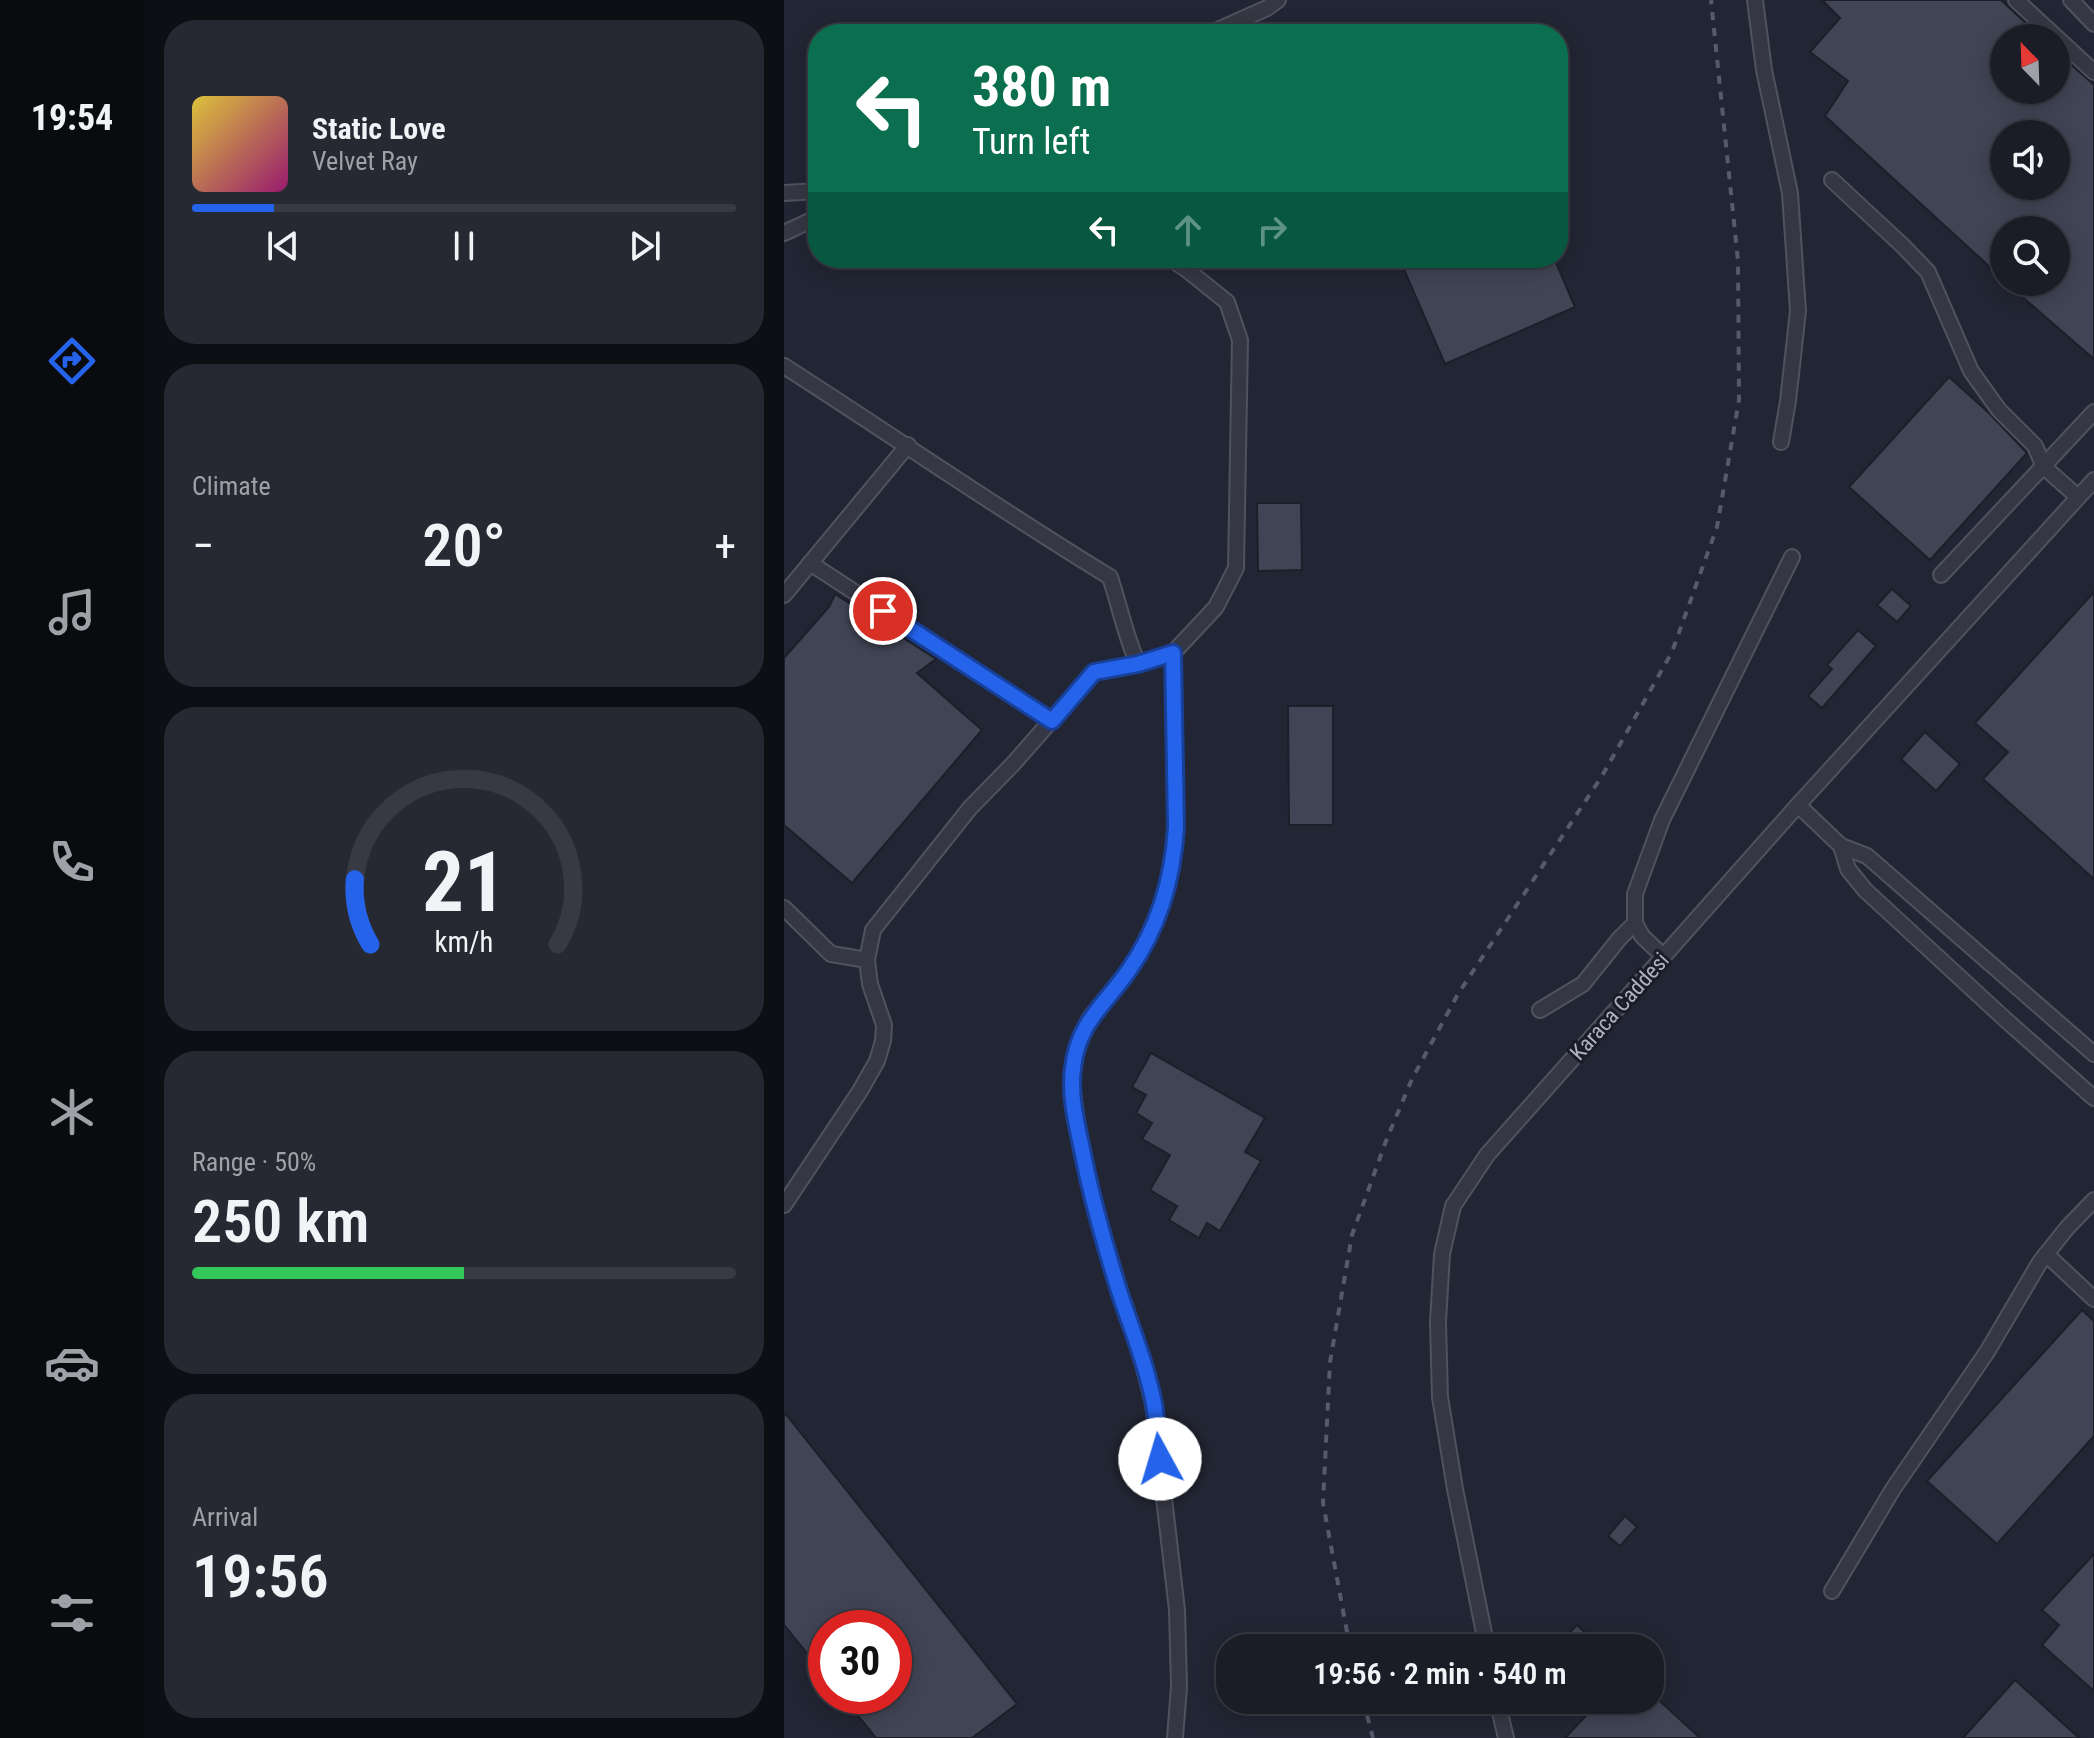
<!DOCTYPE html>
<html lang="en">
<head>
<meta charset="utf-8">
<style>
	body { margin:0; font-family:"Roboto Condensed",sans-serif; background:#272932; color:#f1f3f6; height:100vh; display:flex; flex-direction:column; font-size:30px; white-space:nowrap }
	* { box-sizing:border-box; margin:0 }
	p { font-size:26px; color:#9fa1a7 }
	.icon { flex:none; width:44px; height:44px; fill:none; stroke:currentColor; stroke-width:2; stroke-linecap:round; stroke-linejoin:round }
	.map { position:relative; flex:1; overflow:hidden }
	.details { display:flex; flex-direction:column; gap:20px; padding:20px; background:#0e0f15; width:640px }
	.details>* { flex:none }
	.top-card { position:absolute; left:24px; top:24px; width:760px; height:244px; border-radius:32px; box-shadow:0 4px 20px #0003,0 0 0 2px #383a43; background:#0b6e4f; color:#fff; overflow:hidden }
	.needle { width:52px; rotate:337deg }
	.tools { position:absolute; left:1206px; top:24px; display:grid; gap:16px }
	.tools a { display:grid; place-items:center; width:80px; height:80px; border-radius:50%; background:#1a1c26; box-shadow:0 4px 20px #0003,0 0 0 2px #383a43; font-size:40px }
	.speed { position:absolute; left:24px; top:1610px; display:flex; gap:16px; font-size:40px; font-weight:700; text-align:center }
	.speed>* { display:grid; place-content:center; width:104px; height:104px; border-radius:50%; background:#1a1c26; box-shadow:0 4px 20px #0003,0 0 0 2px #383a43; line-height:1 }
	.speed .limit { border:12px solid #d22; background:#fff; color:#111 }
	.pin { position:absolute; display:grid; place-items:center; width:68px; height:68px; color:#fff; margin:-34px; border:4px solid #fff; border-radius:50%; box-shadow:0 2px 8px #0007 }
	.me { position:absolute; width:88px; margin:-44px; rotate:354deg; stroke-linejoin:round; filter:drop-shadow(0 0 6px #0008) }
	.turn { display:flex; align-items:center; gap:28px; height:168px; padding:0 32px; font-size:36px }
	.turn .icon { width:104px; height:104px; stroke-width:2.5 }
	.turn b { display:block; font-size:56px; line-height:68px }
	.lanes { display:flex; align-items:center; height:76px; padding:0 32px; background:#0003; justify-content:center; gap:40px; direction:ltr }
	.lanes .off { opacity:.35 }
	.big { font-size:60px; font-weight:600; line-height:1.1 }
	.details .tile { flex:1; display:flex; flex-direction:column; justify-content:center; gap:12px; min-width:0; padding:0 28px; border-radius:32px; background:#272932 }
	.details .dial { align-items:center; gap:0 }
	.dial svg { height:208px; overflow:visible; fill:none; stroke:#383a43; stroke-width:7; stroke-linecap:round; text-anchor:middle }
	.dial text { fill:#f1f3f6; stroke:none }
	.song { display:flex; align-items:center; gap:24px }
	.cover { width:96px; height:96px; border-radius:12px; background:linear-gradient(135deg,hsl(50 70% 55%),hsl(320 70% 35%)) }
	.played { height:8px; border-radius:4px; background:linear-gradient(90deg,#2563eb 15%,#383a43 15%) }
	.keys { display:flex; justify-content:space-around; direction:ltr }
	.heat { display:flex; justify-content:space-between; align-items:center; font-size:44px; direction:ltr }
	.charge { height:12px; border-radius:6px; background:linear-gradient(90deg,#34c759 50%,#383a43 0) }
	.trip { position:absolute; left:432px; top:1634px; width:448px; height:80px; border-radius:32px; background:#1a1c26; box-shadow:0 4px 20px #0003,0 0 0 2px #383a43; font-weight:600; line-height:80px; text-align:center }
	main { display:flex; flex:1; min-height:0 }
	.tab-bar { display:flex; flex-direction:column; width:144px; justify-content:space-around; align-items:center; background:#0a0b0f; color:#9fa1a7 }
	.tab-bar .icon { width:56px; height:56px }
	.tab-bar .active { color:#2563eb }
	.tab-bar b { font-size:36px; color:#f1f3f6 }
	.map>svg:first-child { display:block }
	.building { fill:#404454; stroke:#1c1f2a; stroke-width:2; fill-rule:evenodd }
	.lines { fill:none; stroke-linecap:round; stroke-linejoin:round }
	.minor-casing { stroke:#4f525f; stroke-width:18 }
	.minor { stroke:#353744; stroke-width:14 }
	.rail { stroke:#575a6b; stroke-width:4; stroke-dasharray:8 8; stroke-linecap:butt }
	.route-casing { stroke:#184099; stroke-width:20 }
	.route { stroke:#2563eb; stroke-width:14 }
	.labels { text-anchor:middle; stroke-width:6; stroke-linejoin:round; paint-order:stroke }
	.street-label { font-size:22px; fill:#afb1c1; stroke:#1a1d28 }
</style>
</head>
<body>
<main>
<nav class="tab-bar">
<b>19:54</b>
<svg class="icon active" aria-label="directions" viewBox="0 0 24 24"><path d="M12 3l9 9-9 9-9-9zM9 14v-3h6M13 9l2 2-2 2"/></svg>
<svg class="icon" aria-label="music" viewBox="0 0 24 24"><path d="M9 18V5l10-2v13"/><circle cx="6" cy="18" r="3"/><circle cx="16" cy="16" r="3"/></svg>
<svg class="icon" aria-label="phone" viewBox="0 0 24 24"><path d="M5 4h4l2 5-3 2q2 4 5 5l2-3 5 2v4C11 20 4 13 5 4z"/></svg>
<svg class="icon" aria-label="climate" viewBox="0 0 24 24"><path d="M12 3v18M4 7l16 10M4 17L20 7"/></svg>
<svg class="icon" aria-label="car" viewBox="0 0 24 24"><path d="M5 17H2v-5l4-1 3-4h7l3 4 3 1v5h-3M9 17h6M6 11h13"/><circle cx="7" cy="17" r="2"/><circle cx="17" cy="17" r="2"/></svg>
<svg class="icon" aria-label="filters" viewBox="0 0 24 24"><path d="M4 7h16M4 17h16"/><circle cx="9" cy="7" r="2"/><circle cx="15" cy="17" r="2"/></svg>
</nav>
<section class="details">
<div class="tile">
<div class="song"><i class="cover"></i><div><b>Static Love</b><p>Velvet Ray</p></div></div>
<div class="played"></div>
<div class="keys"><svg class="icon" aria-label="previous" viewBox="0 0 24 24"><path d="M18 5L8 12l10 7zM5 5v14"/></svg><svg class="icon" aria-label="pause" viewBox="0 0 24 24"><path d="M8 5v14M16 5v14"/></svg><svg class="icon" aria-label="next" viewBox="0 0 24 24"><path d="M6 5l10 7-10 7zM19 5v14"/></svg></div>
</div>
<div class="tile"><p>Climate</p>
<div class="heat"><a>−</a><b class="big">20°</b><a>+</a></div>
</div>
<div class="tile dial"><svg viewBox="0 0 100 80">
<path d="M14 69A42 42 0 1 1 86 69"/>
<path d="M14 69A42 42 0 0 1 8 44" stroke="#2563eb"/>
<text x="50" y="56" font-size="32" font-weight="700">21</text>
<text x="50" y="72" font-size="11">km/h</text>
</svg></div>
<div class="tile"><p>Range · 50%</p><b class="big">250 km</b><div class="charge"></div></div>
<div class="tile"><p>Arrival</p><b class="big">19:56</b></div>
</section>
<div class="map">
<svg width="1310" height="1738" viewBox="0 0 1310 1738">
	<rect width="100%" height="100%" fill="#222533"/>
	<g class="building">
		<path d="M1038 0H1217L1258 38H1220V90H1272V51L1310 85V359L1221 282H1272V230H1220V280L1041 116 1064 81 1026 52 1056 18ZM1220 134H1272V186H1220Z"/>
		<polygon points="666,23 695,30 694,34 640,34"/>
		<polygon points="615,258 770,258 791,307 661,364"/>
		<polygon points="1165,377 1205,413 1243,453 1146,560 1065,487"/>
		<polygon points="473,503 517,503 518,570 474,571"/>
		<polygon points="1108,589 1127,606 1113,622 1093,605"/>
		<polygon points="1310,592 1310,879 1199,779 1224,752 1191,723"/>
		<polygon points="51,594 152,659 133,673 198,730 68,883 0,825 0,658 45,607"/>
		<polygon points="1074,630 1092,646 1038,708 1024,696 1048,669 1043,665"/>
		<polygon points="504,706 549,706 549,825 505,825"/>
		<polygon points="1141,732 1176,764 1152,791 1117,759"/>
		<polygon points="367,1053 481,1118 461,1152 477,1161 436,1231 423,1223 415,1238 385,1220 393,1206 366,1190 386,1155 358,1139 368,1123 352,1113 362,1095 348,1087"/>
		<polygon points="1298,1310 1310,1321 1310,1436 1213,1544 1143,1481"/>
		<polygon points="0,1412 233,1704 188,1738 92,1738 58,1696 110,1696 110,1628 42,1628 42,1677 0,1625"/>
		<polygon points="841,1516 853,1527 836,1546 824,1536"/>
		<polygon points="1310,1554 1310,1691 1258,1645 1275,1625 1258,1610"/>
		<polygon points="793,1625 818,1648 771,1648"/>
		<polygon points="1231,1680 1295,1738 1179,1738"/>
		<polygon points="866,1692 916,1738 781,1738 817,1700 866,1700"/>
	</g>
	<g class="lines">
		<defs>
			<g id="minor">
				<polyline points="971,0 980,70 1006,193 1014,311 1004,401 997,442"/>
				<polyline points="1232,0 1310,72"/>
				<polyline points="1287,0 1310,24"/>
				<polyline points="425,34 483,8 494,0"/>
				<polyline points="1048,180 1119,246 1144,272 1187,371 1215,410 1251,446 1260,467 1294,497"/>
				<polyline points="0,193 34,191"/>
				<polyline points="0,233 34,217"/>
				<path d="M0 366C109 436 216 510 326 577 336 607 341 635 354 664"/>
				<polyline points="26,563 268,721"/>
				<polyline points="1157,575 1310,412"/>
				<polyline points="0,595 124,445"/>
				<polyline points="389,653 392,827 387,871 375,913 356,953 344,971 306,1018 299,1032 290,1059 288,1085 295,1138 314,1218 338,1298 352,1338 369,1403 393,1610 395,1687 391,1738"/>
				<polyline points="1014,805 1057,846 1083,856 1310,1054"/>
				<polyline points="1057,846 1064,869 1081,890 1223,1021 1310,1098"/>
				<polyline points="0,908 47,954 83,960"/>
				<polyline points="879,956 858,936 851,923 851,894 878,820 1008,557"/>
				<polyline points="756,1010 799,984 835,939 851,923"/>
				<polyline points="0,1205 76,1091 93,1061 99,1041 100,1025 86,984 83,960 89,930 186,808 229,764 310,672 354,664 389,653 432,607 452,568 456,340 443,302 402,269 385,258"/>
				<polyline points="1262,1254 1310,1299"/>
				<polyline points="1048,1591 1109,1489 1203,1352 1256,1262 1283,1228 1310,1200"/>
				<polyline points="703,1648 671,1489 656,1397 654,1322 658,1254 669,1206 703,1155 1014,805 1310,480"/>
				<polyline points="713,1700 722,1738"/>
			</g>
		</defs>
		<use href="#minor" class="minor-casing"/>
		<use href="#minor" class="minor"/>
		<g class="rail">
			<polyline points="566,1648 539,1503 546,1362 568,1235 602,1141 628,1079 674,994 818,776 888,652 933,527 955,400 954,261 927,0"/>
			<polyline points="579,1700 589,1738"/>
		</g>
	</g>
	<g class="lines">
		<defs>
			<path id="route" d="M99 611 268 721 310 672 354 664 389 653 392 827C389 879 375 927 345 970 321 1005 294 1022 289 1068 285 1098 294 1129 300 1159 309 1204 322 1249 336 1294 348 1330 363 1367 370 1404 373 1422 374 1441 376 1459"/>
		</defs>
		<use href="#route" class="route-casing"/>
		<use href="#route" class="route"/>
	</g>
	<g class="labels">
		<g class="street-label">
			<text transform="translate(835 1006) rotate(-48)" y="8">Karaca Caddesi</text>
		</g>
	</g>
</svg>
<div class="tools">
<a><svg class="needle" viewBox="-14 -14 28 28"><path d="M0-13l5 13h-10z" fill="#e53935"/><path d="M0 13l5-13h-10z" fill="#9fa1a7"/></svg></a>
<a><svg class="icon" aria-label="sound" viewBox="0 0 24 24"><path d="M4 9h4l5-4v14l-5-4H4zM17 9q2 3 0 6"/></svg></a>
<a><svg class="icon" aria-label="search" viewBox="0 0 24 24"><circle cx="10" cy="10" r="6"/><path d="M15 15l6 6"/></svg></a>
</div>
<div class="speed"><div class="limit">30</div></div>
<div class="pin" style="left:99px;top:611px;background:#d93025"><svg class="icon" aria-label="arrive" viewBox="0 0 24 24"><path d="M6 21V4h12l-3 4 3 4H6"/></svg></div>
<svg class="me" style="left:376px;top:1459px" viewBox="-20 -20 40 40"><circle r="19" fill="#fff"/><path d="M0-13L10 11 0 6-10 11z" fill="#2563eb"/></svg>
<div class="trip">19:56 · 2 min · 540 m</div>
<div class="top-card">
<div class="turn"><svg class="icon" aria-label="left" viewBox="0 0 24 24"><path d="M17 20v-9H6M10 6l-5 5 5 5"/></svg><div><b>380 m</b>Turn left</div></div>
<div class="lanes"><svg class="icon" aria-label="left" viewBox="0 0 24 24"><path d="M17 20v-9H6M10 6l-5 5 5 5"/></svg><svg class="icon off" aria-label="ahead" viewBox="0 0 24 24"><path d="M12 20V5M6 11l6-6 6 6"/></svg><svg class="icon off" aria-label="right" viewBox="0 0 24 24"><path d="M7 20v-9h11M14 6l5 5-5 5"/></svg></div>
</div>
</div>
</main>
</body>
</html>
